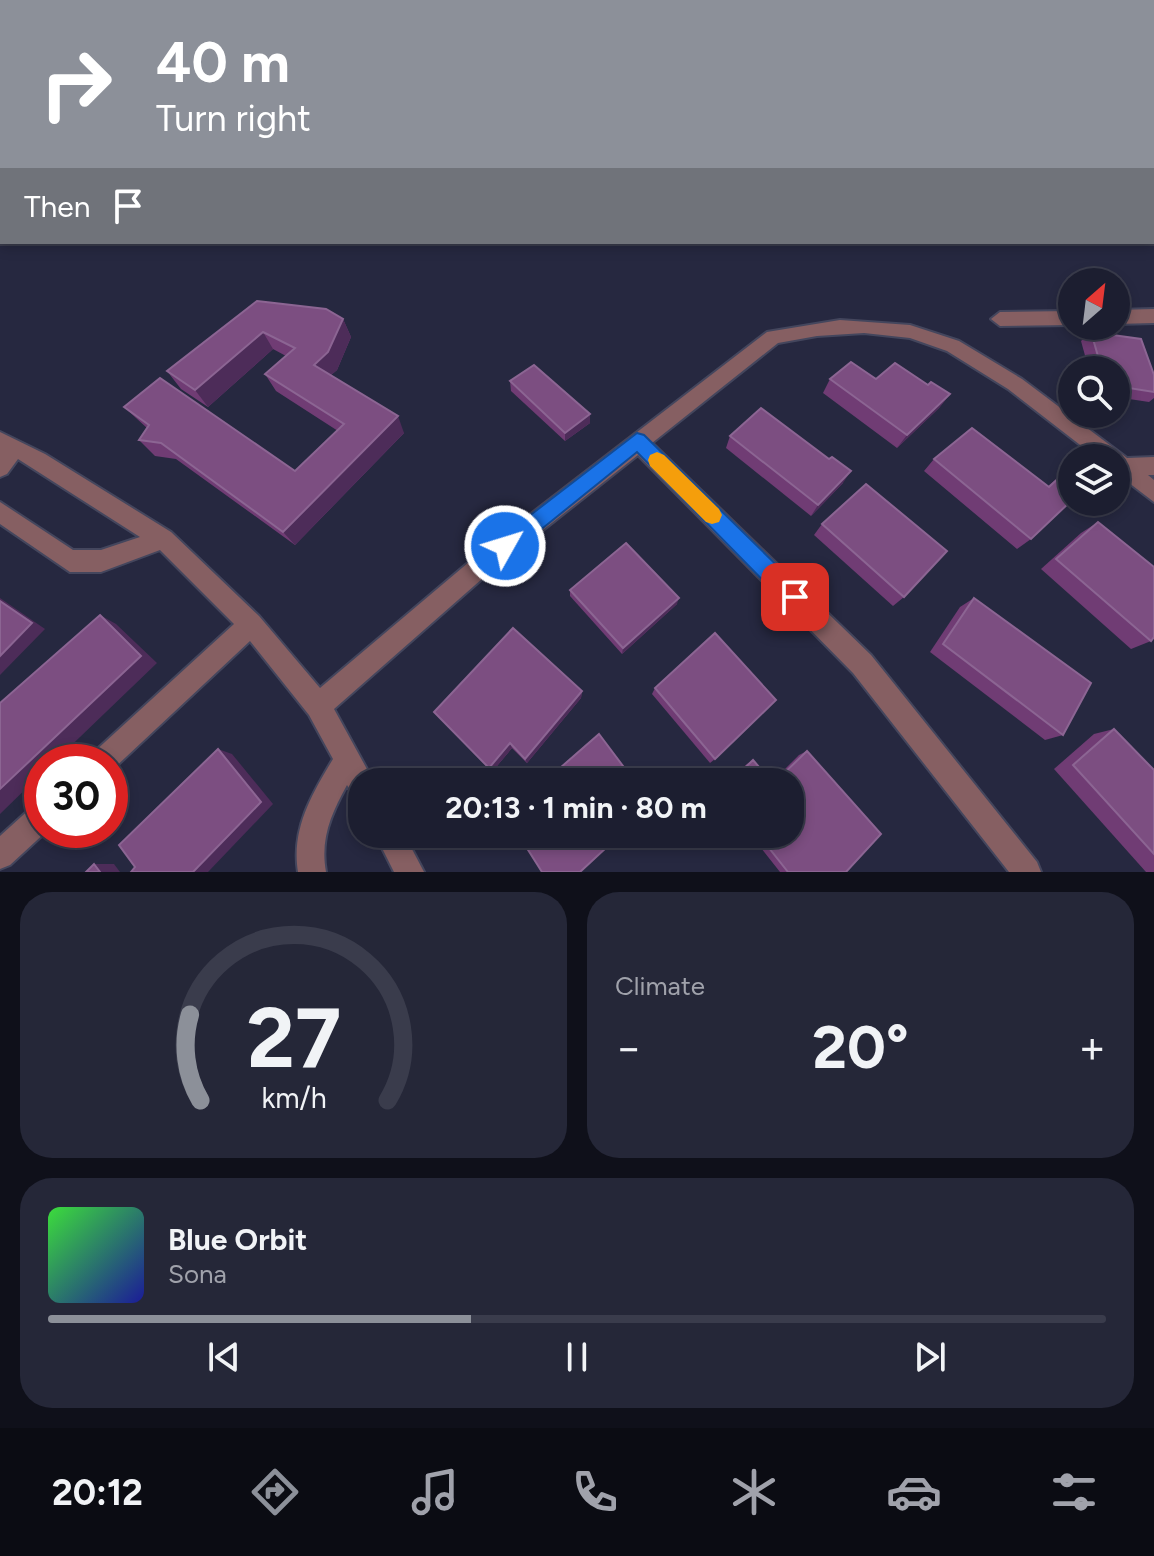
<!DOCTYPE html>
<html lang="en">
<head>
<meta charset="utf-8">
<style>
	body { margin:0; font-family:Figtree,sans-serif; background:#252738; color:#f1f3f6; height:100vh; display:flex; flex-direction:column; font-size:30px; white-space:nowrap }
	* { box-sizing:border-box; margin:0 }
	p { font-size:26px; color:#a0a2ab }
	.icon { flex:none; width:44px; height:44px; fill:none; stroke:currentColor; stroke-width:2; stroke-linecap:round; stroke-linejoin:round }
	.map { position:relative; height:872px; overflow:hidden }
	.sheet { display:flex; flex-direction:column; gap:20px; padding:20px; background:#0f101a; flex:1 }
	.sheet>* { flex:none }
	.hud { position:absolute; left:0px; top:0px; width:1154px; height:244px; box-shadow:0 4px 12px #0003,0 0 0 2px #3a3c4c; background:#8c9099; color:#fff; overflow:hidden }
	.needle { width:52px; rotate:28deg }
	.buttons { position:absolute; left:1058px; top:268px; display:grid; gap:16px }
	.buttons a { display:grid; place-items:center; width:72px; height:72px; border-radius:50%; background:#1c1e30; box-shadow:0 4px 12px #0003,0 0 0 2px #3a3c4c; font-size:40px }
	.speed { position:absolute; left:24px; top:744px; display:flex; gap:16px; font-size:40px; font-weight:700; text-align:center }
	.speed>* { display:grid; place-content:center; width:104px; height:104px; border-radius:50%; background:#1c1e30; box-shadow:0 4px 12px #0003,0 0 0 2px #3a3c4c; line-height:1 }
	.speed .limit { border:12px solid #d22; background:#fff; color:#111 }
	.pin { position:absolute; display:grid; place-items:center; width:68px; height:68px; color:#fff; margin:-34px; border-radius:16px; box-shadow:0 4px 12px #0006 }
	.me { position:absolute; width:88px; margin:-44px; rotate:51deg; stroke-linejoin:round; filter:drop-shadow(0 0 6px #0008) }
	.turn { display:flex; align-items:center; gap:28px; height:168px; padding:0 24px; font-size:36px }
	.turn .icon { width:104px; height:104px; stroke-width:2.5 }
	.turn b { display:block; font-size:56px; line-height:68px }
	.then { display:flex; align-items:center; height:76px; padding:0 24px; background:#0003; gap:16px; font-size:30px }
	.big { font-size:60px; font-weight:700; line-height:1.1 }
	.sheet .tile { flex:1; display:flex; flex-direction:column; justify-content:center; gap:12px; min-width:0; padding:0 28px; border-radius:32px; background:#252738 }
	.sheet .dial { align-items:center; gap:0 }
	.dial svg { height:208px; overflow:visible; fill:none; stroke:#3a3c4c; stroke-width:7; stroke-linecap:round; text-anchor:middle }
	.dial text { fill:#f1f3f6; stroke:none }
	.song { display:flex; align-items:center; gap:24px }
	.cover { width:96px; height:96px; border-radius:12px; background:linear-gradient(135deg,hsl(120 70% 55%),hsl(240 70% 35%)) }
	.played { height:8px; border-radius:4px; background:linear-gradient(90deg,#8c9099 40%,#3a3c4c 40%) }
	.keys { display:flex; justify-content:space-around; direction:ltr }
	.heat { display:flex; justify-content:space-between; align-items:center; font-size:44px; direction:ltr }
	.sheet .tiles { flex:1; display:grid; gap:20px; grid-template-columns:1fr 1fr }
	.tile:last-child { grid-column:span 2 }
	.trip { position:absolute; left:348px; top:768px; width:456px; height:80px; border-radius:32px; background:#1c1e30; box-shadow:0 4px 12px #0003,0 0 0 2px #3a3c4c; font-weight:700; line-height:80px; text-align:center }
	.dock { display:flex; height:128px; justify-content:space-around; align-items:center; background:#0b0c13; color:#a0a2ab }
	.dock .icon { width:56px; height:56px }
	.dock .selected { color:#8c9099 }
	.dock b { font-size:36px; color:#f1f3f6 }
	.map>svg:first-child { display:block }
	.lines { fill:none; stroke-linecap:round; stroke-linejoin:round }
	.minor-casing { stroke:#44465d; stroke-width:4 }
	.minor { fill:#865f62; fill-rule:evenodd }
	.wall { fill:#703c74 }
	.shaded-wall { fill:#4d2c59 }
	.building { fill:#7c4e81; stroke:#8c6593; stroke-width:2 }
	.route { fill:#1a73e8; stroke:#114b97; stroke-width:2 }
	.slow { fill:#f59e0b }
</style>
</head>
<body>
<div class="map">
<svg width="1154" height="872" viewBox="0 0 1154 872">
	<rect width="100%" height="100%" fill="#262840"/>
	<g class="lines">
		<defs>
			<g id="minor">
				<polygon points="1154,309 1154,323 1116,324 1116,310"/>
				<polygon points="1072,311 1072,325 1000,326 991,319 1000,312"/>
				<path d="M840 320 910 325 959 341 1022 379 1127 458 1154 457V475H1148L1154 480V502L1116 473V458H1097L1008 389 947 351 910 338 864 333 817 336 778 343 652 443 871 655 1037 862 1041 872H1009L853 673 638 455 491 571 334 709 374 782H362V799L353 795 347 785C331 814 320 839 326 872H298C291 829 312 794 333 759L309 715 250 641 111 771 110 762H89L93 753 234 624 160 550 101 572H70L0 524V502L73 550H101L140 537 18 459 7 474 0 477V432L45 454 171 532 259 616 320 688 475 557 767 332Z"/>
				<polygon points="42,803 42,830 48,830 10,865 0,869 0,836 32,807"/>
				<polygon points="375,834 404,834 424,872 394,872"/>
			</g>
		</defs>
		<use href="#minor" class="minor-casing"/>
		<use href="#minor" class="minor"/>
	</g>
	<g class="wall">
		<polygon points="257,301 343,319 351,337 337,370 331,375 404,433 295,545 176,459 155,456 139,440 147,428 124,407 295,471 338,431 276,391 265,374 286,356 273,349 208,407 181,389 167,371"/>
		<polygon points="1091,332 1154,375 1154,398 1149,402 1116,397 1116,370 1089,370 1081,341"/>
		<polygon points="830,379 876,379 928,385 950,394 939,408 897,448 823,393"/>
		<polygon points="510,381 590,423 565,441 511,391"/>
		<polygon points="730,436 843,483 811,516 726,448"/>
		<polygon points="934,459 1048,486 1065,472 1031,539 1017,549 924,471"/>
		<polygon points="1098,522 1151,641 1131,649 1041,569 1081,533"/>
		<polygon points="822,524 904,597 893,606 814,535"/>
		<polygon points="570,590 677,604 622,654 570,596"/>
		<polygon points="974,598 1063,735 1045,740 930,652 960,607"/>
		<polygon points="655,688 715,759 710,763 652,694"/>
		<polygon points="582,691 581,698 527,763 512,748 492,772 434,712"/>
		<polygon points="1114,729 1154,770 1154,872 1146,872 1054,769 1094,734"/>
		<polygon points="807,751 846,872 780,872 750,834 790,834 790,782 727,782 747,764 753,760 772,782 799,755"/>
	</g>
	<g class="shaded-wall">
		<polygon points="343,319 351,337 337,370 323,382 314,365"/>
		<polygon points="263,332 273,349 208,407 195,390"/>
		<polygon points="950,394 939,408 897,448 907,435"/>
		<polygon points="590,414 590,423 565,441 565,433"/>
		<polygon points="398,416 404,433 295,545 283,532"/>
		<polygon points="851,471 843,483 811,516 818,505"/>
		<polygon points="0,598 45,629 0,675"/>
		<polygon points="679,598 677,604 622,654 623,648"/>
		<polygon points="100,615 116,624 157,663 54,762 42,762 42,773 0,814 0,789"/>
		<polygon points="582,691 581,698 527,763 525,759"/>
		<polygon points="510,743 512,748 492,772 489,768"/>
		<polygon points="218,749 232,754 273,804 208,872 193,872"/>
		<polygon points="94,864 114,864 120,872 100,872"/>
	</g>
	<g class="building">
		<polygon points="257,301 326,309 343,319 328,352 314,365 398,416 283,532 161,443 139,440 149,425 124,407 160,378 295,471 344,424 265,374 295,348 263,332 195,390 167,371"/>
		<polygon points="1091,332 1141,339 1154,375 1154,392 1116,386 1116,370 1102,370"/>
		<polygon points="851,362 876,379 895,363 928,385 931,382 950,394 907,435 830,379"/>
		<polygon points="534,365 590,414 565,433 510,381"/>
		<polygon points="761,408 829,459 832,457 851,471 818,505 730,436"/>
		<polygon points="972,428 1049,487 1065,472 1072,477 1072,500 1031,539 934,459"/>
		<polygon points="866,484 947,551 904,597 822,524"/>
		<polygon points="1098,522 1154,567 1154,637 1151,641 1056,559"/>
		<polygon points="626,543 679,598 623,648 570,590"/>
		<polygon points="974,598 1091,683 1063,735 943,644"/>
		<polygon points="0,601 32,623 0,656"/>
		<polygon points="100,615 141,656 0,789 0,703"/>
		<polygon points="513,628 582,691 525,759 510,743 489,768 434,712"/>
		<polygon points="715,633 776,700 715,759 655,688"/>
		<polygon points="1114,729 1154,770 1154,854 1073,765"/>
		<polygon points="599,734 635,782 544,782"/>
		<polygon points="218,749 261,802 193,872 131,872 135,867 119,845"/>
		<polygon points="807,751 881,834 846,872 788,872 758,834 790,834 790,782 775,782"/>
		<polygon points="753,760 772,782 730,782"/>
		<polygon points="518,834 621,834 580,872 542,872"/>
		<polygon points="94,864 100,872 86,872"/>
	</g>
	<polygon class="route" points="637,433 644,435 802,590 805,597 802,605 795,608 787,605 637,452 512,553 505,556 498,553 495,546 498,540"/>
	<polygon class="slow" points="657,452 664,455 719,509 722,515 719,522 712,524 706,522 650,466 648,460 650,455"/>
</svg>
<div class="buttons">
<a><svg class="needle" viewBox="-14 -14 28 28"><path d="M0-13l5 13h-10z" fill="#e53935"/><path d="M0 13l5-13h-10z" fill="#a0a2ab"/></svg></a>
<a><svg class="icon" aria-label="search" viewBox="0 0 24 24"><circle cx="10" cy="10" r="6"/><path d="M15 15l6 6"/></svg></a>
<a><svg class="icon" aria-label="layers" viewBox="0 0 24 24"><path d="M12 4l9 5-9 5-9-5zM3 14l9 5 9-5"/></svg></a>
</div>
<div class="speed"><div class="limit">30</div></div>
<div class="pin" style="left:795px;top:597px;background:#d93025"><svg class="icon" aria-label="arrive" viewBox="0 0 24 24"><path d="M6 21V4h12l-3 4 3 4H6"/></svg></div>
<svg class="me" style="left:505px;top:546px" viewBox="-20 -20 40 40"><circle r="17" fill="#1a73e8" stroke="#fff" stroke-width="3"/><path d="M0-11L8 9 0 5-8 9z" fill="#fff"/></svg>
<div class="trip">20:13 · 1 min · 80 m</div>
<div class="hud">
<div class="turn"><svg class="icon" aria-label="right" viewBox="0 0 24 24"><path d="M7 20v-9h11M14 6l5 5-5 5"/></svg><div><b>40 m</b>Turn right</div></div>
<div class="then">Then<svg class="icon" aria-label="arrive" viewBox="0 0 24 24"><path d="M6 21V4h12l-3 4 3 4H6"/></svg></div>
</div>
</div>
<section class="sheet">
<div class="tiles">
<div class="tile dial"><svg viewBox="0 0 100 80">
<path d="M14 69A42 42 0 1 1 86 69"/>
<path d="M14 69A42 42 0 0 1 10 36" stroke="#8c9099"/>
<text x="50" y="56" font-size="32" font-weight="700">27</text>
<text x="50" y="72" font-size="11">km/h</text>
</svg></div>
<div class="tile"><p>Climate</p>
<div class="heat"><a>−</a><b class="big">20°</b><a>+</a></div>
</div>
<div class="tile">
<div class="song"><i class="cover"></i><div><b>Blue Orbit</b><p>Sona</p></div></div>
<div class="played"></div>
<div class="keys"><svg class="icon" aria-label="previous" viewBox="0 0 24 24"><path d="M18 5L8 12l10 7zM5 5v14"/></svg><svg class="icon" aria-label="pause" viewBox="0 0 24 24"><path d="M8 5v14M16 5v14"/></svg><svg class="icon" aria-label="next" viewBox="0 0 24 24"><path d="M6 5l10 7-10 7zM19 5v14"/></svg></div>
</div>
</div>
</section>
<nav class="dock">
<b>20:12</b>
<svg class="icon selected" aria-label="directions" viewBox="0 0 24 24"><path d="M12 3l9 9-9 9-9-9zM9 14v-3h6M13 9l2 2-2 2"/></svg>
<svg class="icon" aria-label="music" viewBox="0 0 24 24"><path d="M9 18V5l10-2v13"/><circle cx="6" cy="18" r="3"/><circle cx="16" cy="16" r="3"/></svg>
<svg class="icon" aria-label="phone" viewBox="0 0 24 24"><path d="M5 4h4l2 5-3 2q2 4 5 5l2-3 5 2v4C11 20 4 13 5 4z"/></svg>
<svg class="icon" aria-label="climate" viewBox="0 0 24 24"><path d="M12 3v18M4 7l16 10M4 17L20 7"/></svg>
<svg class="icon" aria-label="car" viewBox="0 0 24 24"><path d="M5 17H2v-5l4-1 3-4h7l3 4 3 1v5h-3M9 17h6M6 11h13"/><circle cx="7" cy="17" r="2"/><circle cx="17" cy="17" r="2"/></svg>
<svg class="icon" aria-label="filters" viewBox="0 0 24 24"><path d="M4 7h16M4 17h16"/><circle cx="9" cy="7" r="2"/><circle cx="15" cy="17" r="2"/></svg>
</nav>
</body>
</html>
